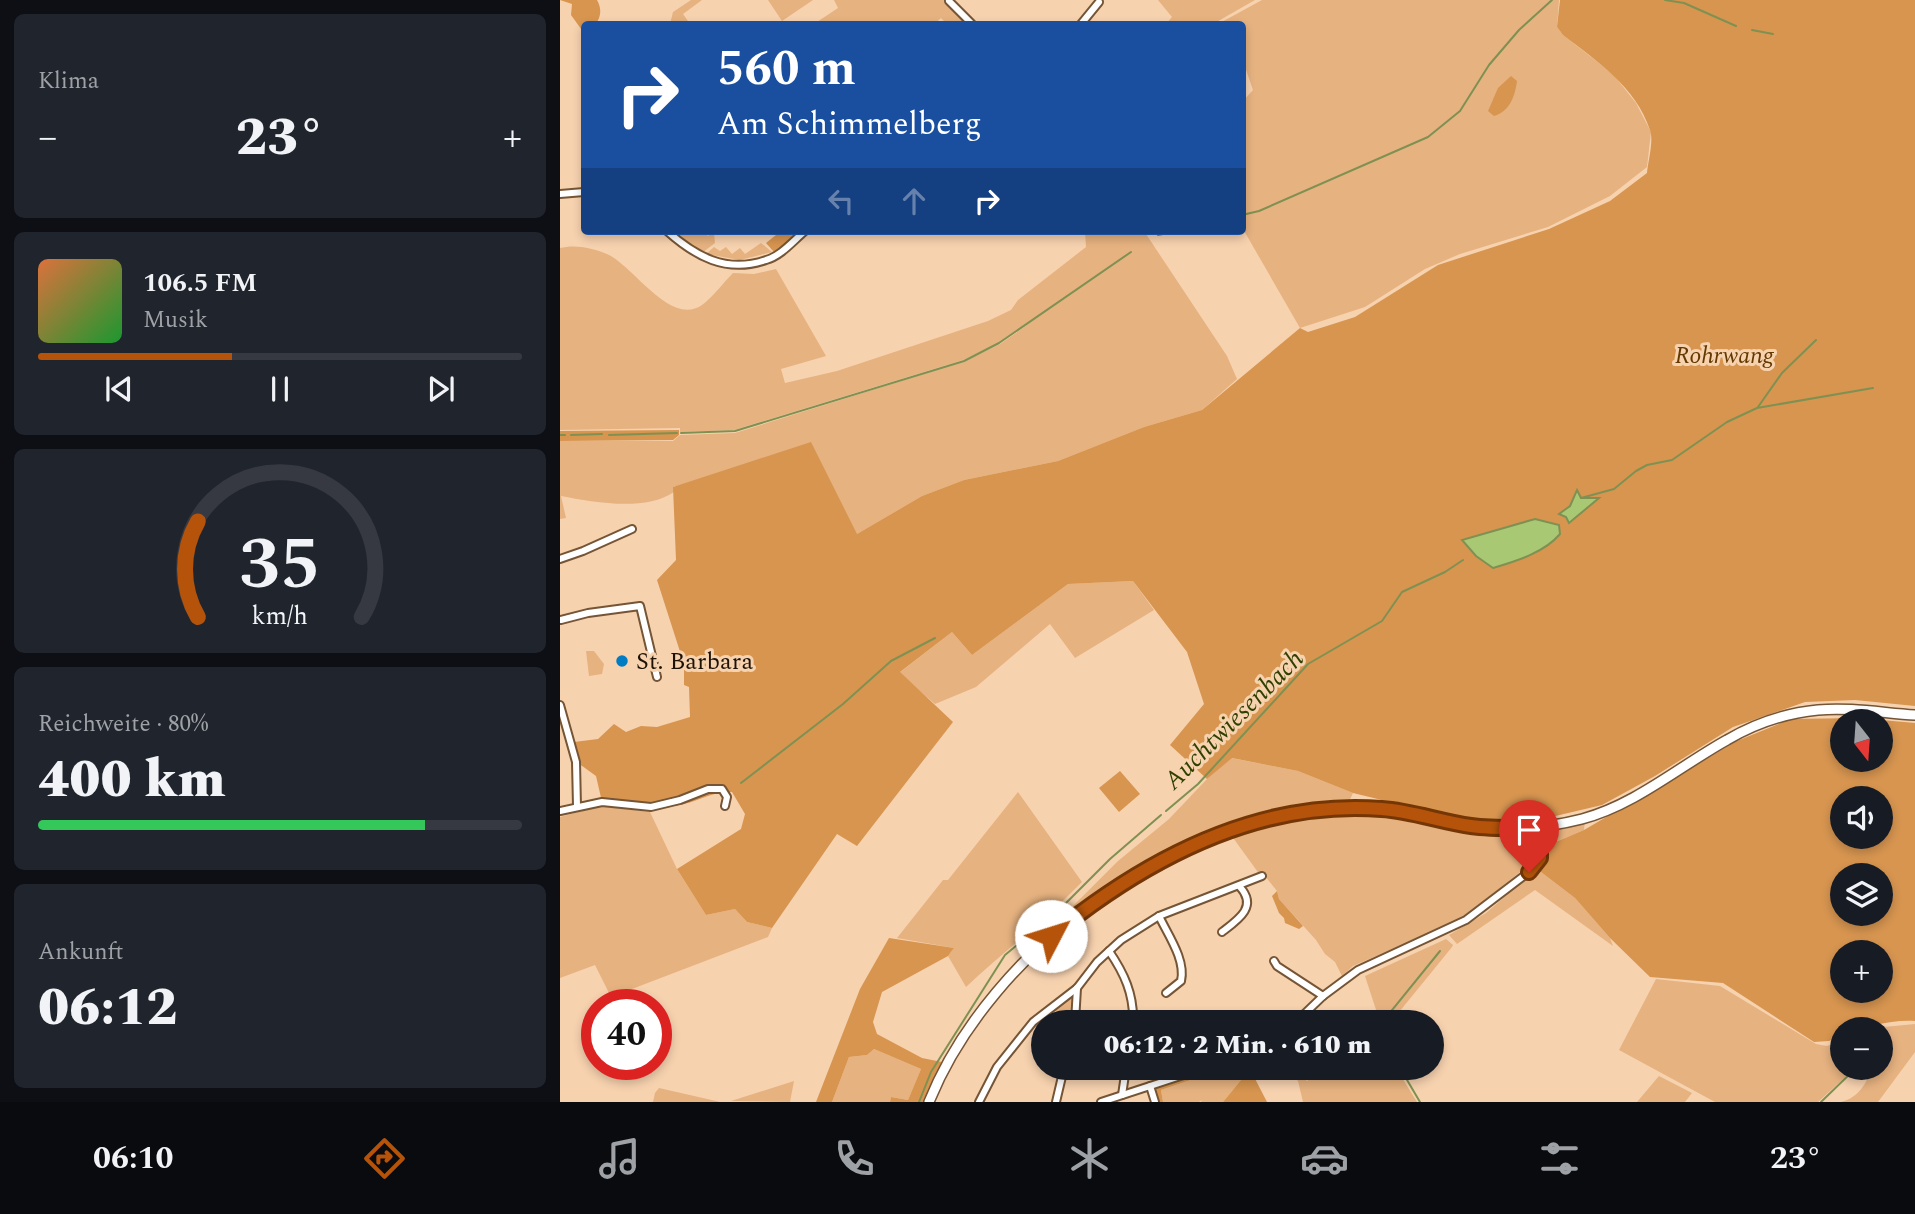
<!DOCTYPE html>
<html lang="de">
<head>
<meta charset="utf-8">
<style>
	body { margin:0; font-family:Spectral,serif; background:#20242c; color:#f1f3f6; height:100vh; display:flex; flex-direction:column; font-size:26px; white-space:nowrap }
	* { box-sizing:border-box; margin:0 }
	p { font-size:23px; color:#9ea1a6 }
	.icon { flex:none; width:38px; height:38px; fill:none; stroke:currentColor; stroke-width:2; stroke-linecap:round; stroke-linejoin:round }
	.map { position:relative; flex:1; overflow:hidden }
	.side { display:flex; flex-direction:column; gap:14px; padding:14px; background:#0d0f14; width:560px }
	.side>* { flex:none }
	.banner { position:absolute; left:21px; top:21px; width:665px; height:214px; border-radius:7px; box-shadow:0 4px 10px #0003; background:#1a4fa0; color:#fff; overflow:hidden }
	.needle { width:46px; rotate:163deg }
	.buttons { position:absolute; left:1270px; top:709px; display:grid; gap:14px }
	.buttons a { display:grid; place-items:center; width:63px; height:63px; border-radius:50%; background:#171b24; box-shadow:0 4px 10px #0003; font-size:35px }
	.speed { position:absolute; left:21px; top:989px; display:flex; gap:14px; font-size:35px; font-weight:700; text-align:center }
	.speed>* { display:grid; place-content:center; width:91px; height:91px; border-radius:50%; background:#171b24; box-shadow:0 4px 10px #0003; line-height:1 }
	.speed .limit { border:10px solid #d22; background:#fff; color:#111 }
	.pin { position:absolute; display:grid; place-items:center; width:60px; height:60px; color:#fff; margin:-72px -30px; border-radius:50% 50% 50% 0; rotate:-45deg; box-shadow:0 0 7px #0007 }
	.pin .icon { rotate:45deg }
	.me { position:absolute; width:77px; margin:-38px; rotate:50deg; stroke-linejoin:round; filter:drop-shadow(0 0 5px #0008) }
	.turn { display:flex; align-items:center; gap:24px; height:147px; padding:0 21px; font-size:32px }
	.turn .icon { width:91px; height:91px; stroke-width:2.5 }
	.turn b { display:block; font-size:49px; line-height:60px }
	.lanes { display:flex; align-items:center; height:66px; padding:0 21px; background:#0003; justify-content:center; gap:35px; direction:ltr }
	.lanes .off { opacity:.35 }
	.big { font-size:52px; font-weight:800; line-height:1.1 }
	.side .card { flex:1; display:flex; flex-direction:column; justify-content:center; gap:10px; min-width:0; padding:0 24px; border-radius:10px; background:#20242c }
	.side .dial { align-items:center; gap:0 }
	.dial svg { height:182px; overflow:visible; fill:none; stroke:#363941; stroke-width:7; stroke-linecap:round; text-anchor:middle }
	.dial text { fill:#f1f3f6; stroke:none }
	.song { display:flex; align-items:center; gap:21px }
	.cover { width:84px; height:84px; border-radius:10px; background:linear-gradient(135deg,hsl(20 70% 55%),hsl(130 70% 35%)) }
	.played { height:7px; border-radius:4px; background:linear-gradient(90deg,#b45309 40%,#363941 40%) }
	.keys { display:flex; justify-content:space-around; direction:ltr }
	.heat { display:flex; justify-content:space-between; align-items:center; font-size:38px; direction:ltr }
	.charge { height:10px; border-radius:5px; background:linear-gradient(90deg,#34c759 80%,#363941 0) }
	.trip { position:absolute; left:471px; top:1010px; width:413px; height:70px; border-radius:35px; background:#171b24; box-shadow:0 4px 10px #0003; font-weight:800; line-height:70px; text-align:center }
	.dock { display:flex; height:112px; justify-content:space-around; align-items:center; background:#090b0e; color:#9ea1a6 }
	.dock .icon { width:49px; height:49px }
	.dock .active { color:#b45309 }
	.dock b { font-size:32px; color:#f1f3f6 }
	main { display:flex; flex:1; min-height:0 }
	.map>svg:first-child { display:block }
	.green { fill:#e6b280 }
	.forest { fill:#d79550; fill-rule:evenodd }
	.water { fill:#a9c873; stroke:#7f9152; stroke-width:2 }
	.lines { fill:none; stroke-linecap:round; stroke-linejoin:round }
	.stream { stroke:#7f9152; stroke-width:2 }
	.street-casing { stroke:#755535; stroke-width:10 }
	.secondary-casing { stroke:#755535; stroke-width:12 }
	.street { stroke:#fff; stroke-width:6 }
	.secondary { stroke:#fff; stroke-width:9 }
	.route-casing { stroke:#753606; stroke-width:18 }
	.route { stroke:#b45309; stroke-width:12 }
	.poi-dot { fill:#007cc5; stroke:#f7d2af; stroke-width:2.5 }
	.labels { text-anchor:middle; stroke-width:6; stroke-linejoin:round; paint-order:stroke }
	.park-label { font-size:24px; font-style:italic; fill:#643900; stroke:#f7d2af }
	.poi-label { font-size:24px; fill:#1e1205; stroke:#f7d2af; text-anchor:start }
	.water-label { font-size:26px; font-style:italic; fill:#2f4000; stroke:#f7d2af }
</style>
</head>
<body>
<main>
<section class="side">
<div class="card"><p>Klima</p>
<div class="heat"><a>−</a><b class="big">23°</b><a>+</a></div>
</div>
<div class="card">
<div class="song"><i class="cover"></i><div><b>106.5 FM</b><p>Musik</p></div></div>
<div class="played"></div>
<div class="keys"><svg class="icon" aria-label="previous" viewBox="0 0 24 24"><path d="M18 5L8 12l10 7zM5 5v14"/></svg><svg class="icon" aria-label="pause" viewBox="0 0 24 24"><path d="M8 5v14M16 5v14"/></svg><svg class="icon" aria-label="next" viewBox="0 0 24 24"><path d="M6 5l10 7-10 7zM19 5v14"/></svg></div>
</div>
<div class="card dial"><svg viewBox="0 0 100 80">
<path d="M14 69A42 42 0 1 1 86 69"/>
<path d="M14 69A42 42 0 0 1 14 27" stroke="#b45309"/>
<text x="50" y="56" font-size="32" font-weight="700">35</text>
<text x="50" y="72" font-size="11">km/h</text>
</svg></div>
<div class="card"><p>Reichweite · 80%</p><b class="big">400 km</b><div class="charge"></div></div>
<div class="card"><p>Ankunft</p><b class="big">06:12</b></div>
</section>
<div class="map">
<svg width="1355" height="1102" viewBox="0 0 1355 1102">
	<rect width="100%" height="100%" fill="#f7d2af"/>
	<g class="green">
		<polygon points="131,0 142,0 123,14 130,24 110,24 113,12"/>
		<polygon points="208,0 253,0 222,21"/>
		<polygon points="274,0 385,0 408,24 387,24 381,18 374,24 254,24 278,8"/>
		<polygon points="598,0 695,0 653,24 606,24 612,17"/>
		<polygon points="702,0 999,0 997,27 1003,35 1053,74 1076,103 1091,132 1087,167 1050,196 988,227 900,254 865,269 805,307 740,328 683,229 683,101 693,90 683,61 682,24 658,24"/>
		<polygon points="132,231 143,231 148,236 154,232 155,243 142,253 118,236 123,232 126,235"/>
		<path d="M525 231H584L667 356 677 379 642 410 584 427 498 461 404 480 362 496 297 534 114 486V492C85 512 33 502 1 496L6 518 0 519V441H113L120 435 175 433 405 361 440 344 473 321 439 343 403 360 174 430 120 432V428L0 430V248C15 244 33 248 47 254 74 266 110 327 142 305 153 297 163 283 173 273L194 274 216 269 266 356 221 369 225 383 277 371 428 321 451 310 458 300 526 247Z"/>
		<polygon points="201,243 212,252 180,260 146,254 154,247 160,251 166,247 172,254 180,248 185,254"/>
		<polygon points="573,581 594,610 515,658 490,624 416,687 375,704 339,673 392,632 412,655 508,584"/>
		<polygon points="26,651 34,651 44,664 42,674 29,676"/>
		<polygon points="671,758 738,771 793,793 788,804 736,808 586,864 520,908 466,955 462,955 461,950 464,945 502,917 558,861 609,819 647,779"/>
		<path d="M458 792 522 882C485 920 445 951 406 987L388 956 394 948 337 938 383 880H388Z"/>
		<polygon points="41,806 90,812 117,869 146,915 175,909 187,922 212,928 208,937 51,997 35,965 0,978 0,817"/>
		<polygon points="774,812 804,813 915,831 970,836 976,843 976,856 971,863 903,918 793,966 782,976 775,962 765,954 756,940 719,899 717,891 705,876 700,875 671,835 729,818"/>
		<polygon points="1025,820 1024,830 998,841 983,843 983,830"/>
		<polygon points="977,869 1015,898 1050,938 1053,946 975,890 897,944 889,935 926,913"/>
		<polygon points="886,939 893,945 892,947 831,1022 820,1022 805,976"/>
		<polygon points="1096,979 1160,986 1256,1044 1267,1046 1283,1040 1283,1068 1295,1068 1258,1102 1155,1102 1059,1050"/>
		<polygon points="517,988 515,1022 488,1022 498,1014 492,1007"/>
		<path d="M1355 1024V1052L1318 1102H1281C1300 1097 1305 1084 1313 1068H1321V1038L1324 1040V1027Z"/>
		<polygon points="314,1049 361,1069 348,1100 331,1097 330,1102 272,1102 289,1057 307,1055"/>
		<polygon points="666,1068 690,1069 663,1102 641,1102 642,1100 639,1102 603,1102 601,1090"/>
		<polygon points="725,1068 734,1068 747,1081 764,1068 836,1068 857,1102 743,1102 738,1081"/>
		<polygon points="1099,1076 1132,1093 1125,1102 1077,1102"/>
		<polygon points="234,1081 230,1102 171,1101"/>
		<polygon points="99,1088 156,1101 160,1102 93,1102 95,1093"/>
	</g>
	<g class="forest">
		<path d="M0 0H37C42 9 41 16 36 24H24V33L11 15 12 4Z"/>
		<path d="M1000 0H1355V706L1295 700 1245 702 1173 727 1095 776 1042 805 987 818 921 824 793 793 738 771 672 758 647 779 610 745 644 704 627 652 573 581 508 584 412 655 392 632 340 672 393 722 297 846 277 834 212 928 187 922 175 909 146 915 117 869 181 829 185 814 172 792C154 791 141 800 124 804 97 811 70 805 42 802L36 776 18 763 14 742 38 739 54 724 66 732 81 726 97 727 130 717 129 687 124 685V664L97 580 116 560 113 487 251 442 297 534 362 496 404 480 498 461 584 427 642 410 740 328 748 332 795 317 878 265 989 229 1050 201 1087 173C1088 161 1094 141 1090 130 1076 87 1037 61 1003 35L997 27ZM948 526 982 548 971 554 933 568 916 556 902 541Z"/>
		<path d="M951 76 957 81C955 96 950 111 934 116L928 111 938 88Z"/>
		<polygon points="221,231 242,231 224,247 214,252 206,243"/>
		<polygon points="119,430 119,435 113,440 0,441 0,431"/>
		<path d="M1299 718 1355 723V1021C1330 1019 1307 1029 1283 1029V1036L1269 1041 1254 1042 1163 983 1090 977 1050 938 1015 898 977 869 982 858 983 843 998 841 1024 830 1177 741 1231 719ZM1283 721H1321V760H1283ZM1283 798H1321V836H1283ZM1283 875H1321V914H1283ZM1283 952H1321V990H1283Z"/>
		<polygon points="560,771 580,794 559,812 539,788"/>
		<polygon points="717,891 719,899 743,926 739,929 725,923 724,918 719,913 712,896"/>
		<polygon points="329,938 394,948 388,956 322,992 313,1022 317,1034 362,1058 387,1063 369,1102 330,1102 331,1097 348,1100 361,1069 314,1049 307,1055 289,1057 272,1102 256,1102 300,989"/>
		<polygon points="648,1068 666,1068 601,1090 603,1102 596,1102 591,1087"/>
		<polygon points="690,1069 707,1102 663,1102"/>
	</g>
	<g class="water">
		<polygon points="1017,490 1021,498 1039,498 1009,523 1006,517 999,514 1010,506"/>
		<path d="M975 519 999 525 1000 534C984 553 956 561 933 568L916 556 902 540Z"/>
	</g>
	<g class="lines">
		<g class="stream">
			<polyline points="1105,0 1124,3 1176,26"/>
			<polyline points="1192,30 1213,34"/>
			<polyline points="682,215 699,211 868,137 900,111 929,65 959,30 992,0"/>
			<polyline points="598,235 618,231"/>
			<polyline points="1198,407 1222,373 1256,340"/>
			<polyline points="121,433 175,431 404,361 439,343 571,252"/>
			<polyline points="0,435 5,435"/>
			<polyline points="11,435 42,434"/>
			<polyline points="49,435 117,433"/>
			<polyline points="1021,498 1054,489 1076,471 1087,465 1112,460 1167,422 1197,408 1313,388"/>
			<polyline points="181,783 283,704 331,661 375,638"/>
			<polyline points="606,811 638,784 748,664 822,621 842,592 885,572 903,560"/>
			<polyline points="496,913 550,859 601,815"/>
			<polyline points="824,1020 880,951"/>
			<polyline points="1321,1036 1324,1039 1321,1042"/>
			<polyline points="840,1068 860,1102"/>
			<polyline points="359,1102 371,1072 445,955 490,918"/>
			<polyline points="1261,1102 1296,1068"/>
		</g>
		<defs>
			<g id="street">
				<polyline points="389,1 412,24"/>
				<polyline points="521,24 539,2"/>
				<polyline points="0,194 24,192"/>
				<path d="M107 231C135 256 166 274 206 260 221 256 233 241 245 231"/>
				<polyline points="0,559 23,551 72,529"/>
				<polyline points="1,620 28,613 80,606 97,677"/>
				<polyline points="0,705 16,762 17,806"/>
				<polyline points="0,811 42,802 91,807 120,800 148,789 162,789 167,797 165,806"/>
				<path d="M599 916C608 935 626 960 621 981L606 993"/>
				<path d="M662 932C678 920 698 907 680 887"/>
				<path d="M549 951C564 973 574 994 573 1022"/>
				<polyline points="714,961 717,966 763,996"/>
				<polyline points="515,1022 517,988"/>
				<polyline points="736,1022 763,996 798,970 906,920 969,872 980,858 980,828"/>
				<polyline points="590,1086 595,1102"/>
				<polyline points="562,1095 566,1068"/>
				<polyline points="419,1102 437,1067 473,1022 517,988 537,962 561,940 599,916 702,876"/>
				<polyline points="496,1102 504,1068"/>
				<polyline points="541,1102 645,1068"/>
			</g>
			<path id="secondary" d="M369 1102C430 950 620 809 786 807 828 807 868 820 909 826 947 832 986 828 1022 819 1075 805 1120 766 1167 740 1194 724 1227 713 1258 710 1290 707 1323 713 1355 715"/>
		</defs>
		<use href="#street" class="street-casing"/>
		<use href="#secondary" class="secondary-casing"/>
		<use href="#street" class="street"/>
		<use href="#secondary" class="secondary"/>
	</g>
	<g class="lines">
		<defs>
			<path id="route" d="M491 936C584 860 698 799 822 809 852 811 881 822 911 826 933 829 958 828 980 828V858L969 872"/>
		</defs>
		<use href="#route" class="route-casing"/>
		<use href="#route" class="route"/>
	</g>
	<circle class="poi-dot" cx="62" cy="661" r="7"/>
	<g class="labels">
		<g class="park-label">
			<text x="1164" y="363">Rohrwang</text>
		</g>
		<g class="poi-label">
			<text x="76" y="669">St. Barbara</text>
		</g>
		<g class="water-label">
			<text transform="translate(673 719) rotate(-45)" y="9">Auchtwiesenbach</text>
		</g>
	</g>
</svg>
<div class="buttons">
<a><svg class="needle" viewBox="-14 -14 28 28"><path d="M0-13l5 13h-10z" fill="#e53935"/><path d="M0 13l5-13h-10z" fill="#9ea1a6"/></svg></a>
<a><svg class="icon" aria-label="sound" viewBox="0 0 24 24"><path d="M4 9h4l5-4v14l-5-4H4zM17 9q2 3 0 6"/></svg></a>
<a><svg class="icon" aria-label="layers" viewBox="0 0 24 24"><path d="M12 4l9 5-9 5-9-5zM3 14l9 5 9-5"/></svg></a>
<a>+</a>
<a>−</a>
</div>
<div class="speed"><div class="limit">40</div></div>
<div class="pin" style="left:969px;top:872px;background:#d93025"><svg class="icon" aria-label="arrive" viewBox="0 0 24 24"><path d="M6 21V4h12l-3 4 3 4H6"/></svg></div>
<svg class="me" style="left:491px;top:936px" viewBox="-20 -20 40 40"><circle r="19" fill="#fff"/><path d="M0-13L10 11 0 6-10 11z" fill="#b45309"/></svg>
<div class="trip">06:12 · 2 Min. · 610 m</div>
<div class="banner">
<div class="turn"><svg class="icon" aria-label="right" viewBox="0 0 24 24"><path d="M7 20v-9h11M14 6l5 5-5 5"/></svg><div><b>560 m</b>Am Schimmelberg</div></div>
<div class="lanes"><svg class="icon off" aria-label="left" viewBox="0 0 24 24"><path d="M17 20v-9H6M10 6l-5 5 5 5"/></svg><svg class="icon off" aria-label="ahead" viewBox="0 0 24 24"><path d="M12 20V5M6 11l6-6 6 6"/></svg><svg class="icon" aria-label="right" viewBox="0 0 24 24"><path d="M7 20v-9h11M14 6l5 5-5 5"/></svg></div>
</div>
</div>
</main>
<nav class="dock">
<b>06:10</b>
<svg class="icon active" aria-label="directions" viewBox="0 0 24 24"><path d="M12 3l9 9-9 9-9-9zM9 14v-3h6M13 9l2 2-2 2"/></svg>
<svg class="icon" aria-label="music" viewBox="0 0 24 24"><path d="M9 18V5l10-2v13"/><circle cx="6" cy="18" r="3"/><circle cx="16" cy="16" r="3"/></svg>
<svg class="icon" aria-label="phone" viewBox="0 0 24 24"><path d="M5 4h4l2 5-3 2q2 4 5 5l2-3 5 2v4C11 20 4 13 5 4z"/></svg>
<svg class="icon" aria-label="climate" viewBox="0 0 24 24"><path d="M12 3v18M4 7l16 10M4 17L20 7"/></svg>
<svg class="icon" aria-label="car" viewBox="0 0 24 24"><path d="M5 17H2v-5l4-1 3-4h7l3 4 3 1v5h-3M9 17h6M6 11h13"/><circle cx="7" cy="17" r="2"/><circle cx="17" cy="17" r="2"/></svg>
<svg class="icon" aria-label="filters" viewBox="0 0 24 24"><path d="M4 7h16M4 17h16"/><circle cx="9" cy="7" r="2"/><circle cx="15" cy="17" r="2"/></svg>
<b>23°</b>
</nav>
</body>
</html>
